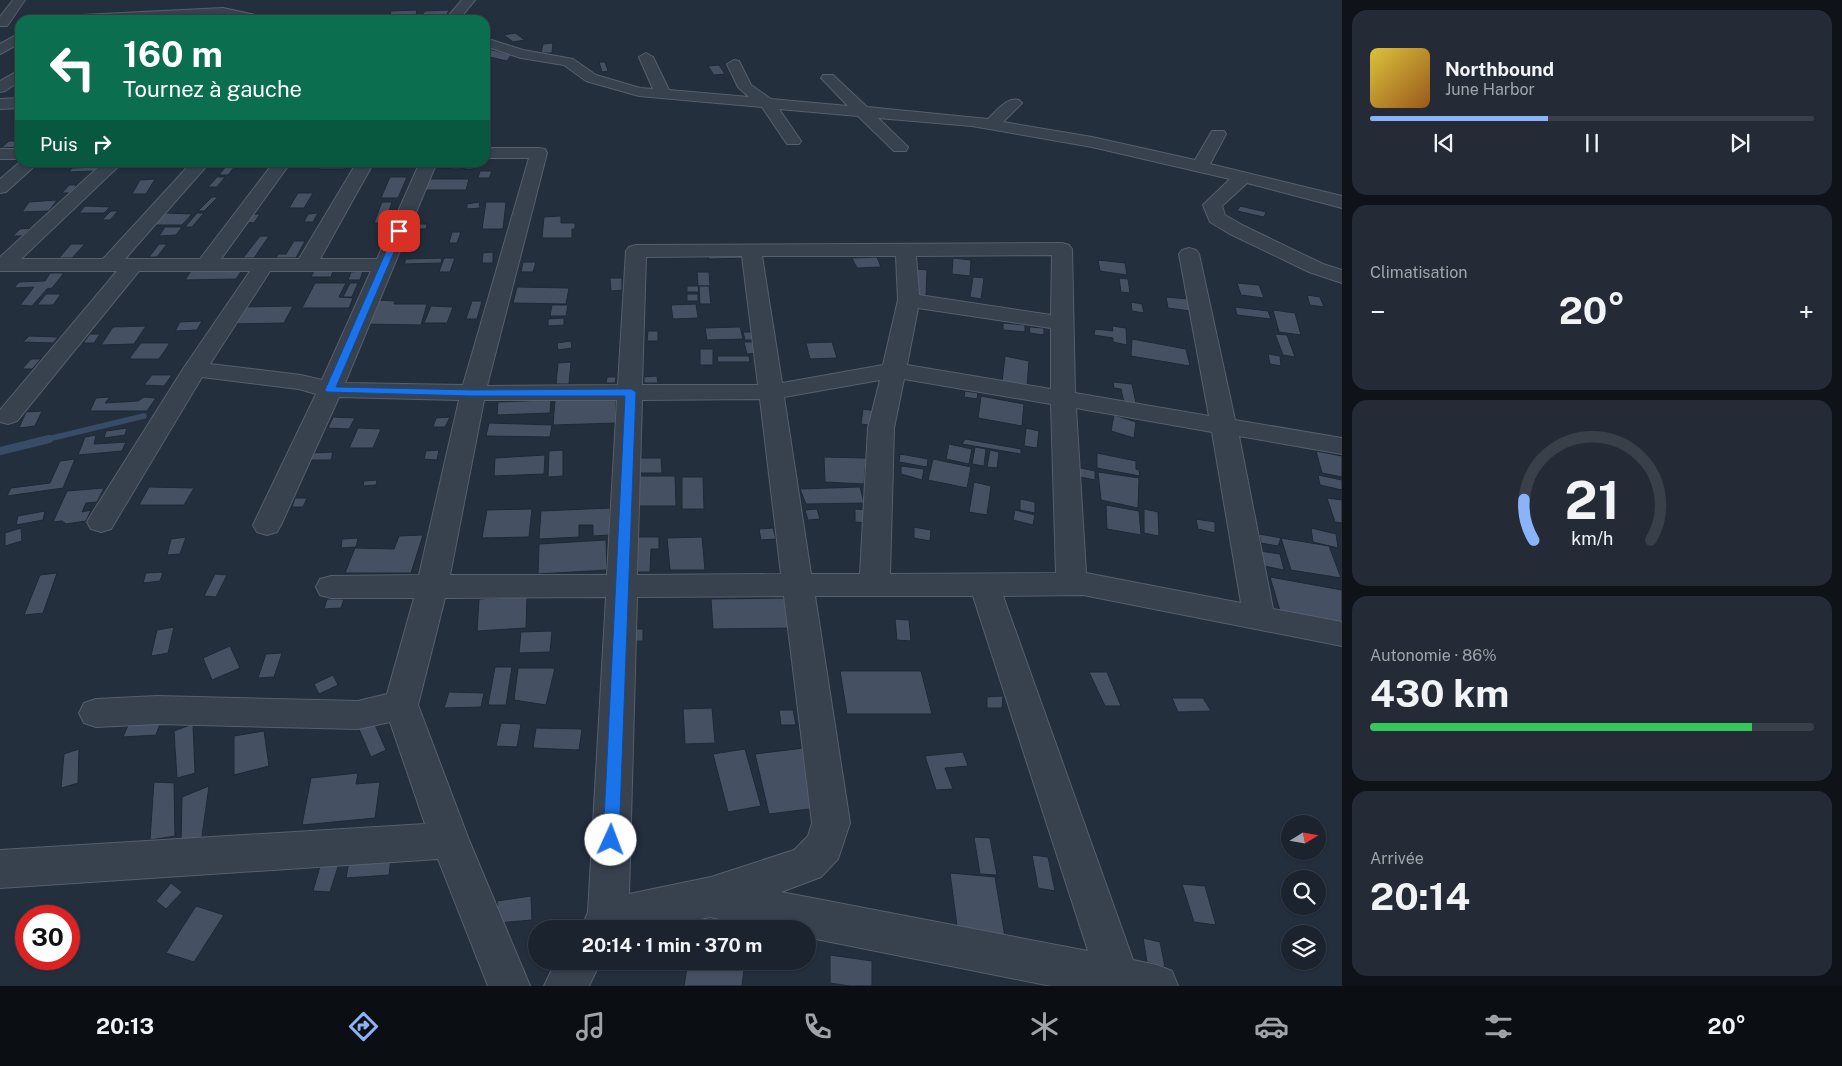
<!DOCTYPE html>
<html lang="fr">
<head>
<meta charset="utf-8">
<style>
	body { margin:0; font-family:"Public Sans",sans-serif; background:#242b36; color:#f1f3f6; height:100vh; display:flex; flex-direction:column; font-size:19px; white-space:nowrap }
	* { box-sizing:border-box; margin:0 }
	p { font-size:16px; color:#a0a4aa }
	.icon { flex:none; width:28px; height:28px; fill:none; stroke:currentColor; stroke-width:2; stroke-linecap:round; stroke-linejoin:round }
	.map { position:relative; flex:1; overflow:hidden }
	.panel { display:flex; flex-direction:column; gap:10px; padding:10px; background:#0f1319; width:500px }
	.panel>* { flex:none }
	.hud { position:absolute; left:15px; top:15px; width:475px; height:152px; border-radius:15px; box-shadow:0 1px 4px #0004,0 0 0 1px #39404a; background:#0b6e4f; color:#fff; overflow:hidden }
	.needle { width:32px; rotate:79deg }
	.tools { position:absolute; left:1281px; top:815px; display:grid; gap:10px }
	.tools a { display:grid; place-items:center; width:45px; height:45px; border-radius:50%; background:#1b232e; box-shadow:0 1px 4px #0004,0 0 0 1px #39404a; font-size:25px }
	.speed { position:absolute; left:15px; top:905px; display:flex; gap:10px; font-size:25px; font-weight:700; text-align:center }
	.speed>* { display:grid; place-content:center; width:65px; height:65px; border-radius:50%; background:#1b232e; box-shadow:0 1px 4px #0004,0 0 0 1px #39404a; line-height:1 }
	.speed .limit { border:8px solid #d22; background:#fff; color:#111 }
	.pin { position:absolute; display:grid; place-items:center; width:42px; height:42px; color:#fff; margin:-21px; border-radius:10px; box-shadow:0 2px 8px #0006 }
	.me { position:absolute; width:55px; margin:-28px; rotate:2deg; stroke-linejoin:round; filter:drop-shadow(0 0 4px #0008) }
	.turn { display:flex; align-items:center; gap:18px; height:105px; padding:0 25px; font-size:22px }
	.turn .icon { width:65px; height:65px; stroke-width:2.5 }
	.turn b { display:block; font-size:35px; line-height:42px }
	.then { display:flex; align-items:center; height:48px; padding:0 25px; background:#0003; gap:10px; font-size:19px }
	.big { font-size:38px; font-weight:700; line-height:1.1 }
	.panel .tile { flex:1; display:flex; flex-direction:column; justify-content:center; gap:8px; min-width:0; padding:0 18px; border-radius:15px; background:#242b36 }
	.panel .dial { align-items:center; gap:0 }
	.dial svg { height:130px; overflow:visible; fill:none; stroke:#39404a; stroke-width:7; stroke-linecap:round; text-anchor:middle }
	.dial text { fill:#f1f3f6; stroke:none }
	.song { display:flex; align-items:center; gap:15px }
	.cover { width:60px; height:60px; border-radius:8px; background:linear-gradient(135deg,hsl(50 70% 55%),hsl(30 70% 35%)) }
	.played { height:5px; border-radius:2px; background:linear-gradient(90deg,#8ab4f8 40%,#39404a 40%) }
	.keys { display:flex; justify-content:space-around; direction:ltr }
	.heat { display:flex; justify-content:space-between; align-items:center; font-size:28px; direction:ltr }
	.charge { height:8px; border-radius:4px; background:linear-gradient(90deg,#34c759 86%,#39404a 0) }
	.trip { position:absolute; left:528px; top:920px; width:288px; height:50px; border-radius:25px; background:#1b232e; box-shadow:0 1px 4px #0004,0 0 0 1px #39404a; font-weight:700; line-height:50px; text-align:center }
	.tab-bar { display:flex; height:80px; justify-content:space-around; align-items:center; background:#0b0e12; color:#a0a4aa }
	.tab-bar .icon { width:35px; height:35px }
	.tab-bar .active { color:#8ab4f8 }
	.tab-bar b { font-size:22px; color:#f1f3f6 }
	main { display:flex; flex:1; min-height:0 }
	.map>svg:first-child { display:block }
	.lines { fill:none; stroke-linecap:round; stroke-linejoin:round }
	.stream-far1 { stroke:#394c67; stroke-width:5.5 }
	.stream { stroke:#394c67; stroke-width:8 }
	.building { fill:#455162; stroke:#1f2835 }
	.minor-casing { stroke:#565f6c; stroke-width:2 }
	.minor { fill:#38414e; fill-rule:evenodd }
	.route { fill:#1a73e8; stroke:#114b97 }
</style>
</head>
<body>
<main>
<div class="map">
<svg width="1342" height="986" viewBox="0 0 1342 986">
	<rect width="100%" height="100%" fill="#242f3e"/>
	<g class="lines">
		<polyline class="stream-far1" points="44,440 144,416"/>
		<polyline class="stream" points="0,451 49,439"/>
	</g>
	<g class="building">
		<polygon points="417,10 416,15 390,16 391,11"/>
		<polygon points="449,10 447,15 422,15 425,11"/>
		<polygon points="515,33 525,40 513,42 504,35"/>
		<polygon points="553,43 552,53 541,53 543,44"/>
		<polygon points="489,49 511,55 507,61 485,56 485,51"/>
		<polygon points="599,62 605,62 608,71 602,72"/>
		<polygon points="719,65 725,74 714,75 708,66"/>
		<polygon points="9,141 20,141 20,147 1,148"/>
		<polygon points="323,162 347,162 344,169 319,169"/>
		<polygon points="433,162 461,162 459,169 432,168"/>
		<polygon points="466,162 475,162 473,169 464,169"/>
		<polygon points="227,165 236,165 228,175 219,175"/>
		<polygon points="98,167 94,171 69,172 72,168"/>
		<polygon points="480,171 492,171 489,178 478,178"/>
		<polygon points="217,177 225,177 217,187 208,187"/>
		<polygon points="390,177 407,177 398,198 381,198"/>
		<polygon points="155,179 146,194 132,194 140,180"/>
		<polygon points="427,179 469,179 466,190 424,190"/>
		<polygon points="69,185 77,185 70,193 62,193"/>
		<polygon points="298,193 313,193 304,208 289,208"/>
		<polygon points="212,197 218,197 204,211 198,211"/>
		<polygon points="57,200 49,211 22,212 29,202"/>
		<polygon points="382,202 392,202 385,223 374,223"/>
		<polygon points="479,202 480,208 467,209 467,204"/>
		<polygon points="486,202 506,202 503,229 482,229"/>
		<polygon points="85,206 110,207 104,213 79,213"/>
		<polygon points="1240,206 1266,212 1264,217 1237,211"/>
		<polygon points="111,211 118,211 110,220 102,220"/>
		<polygon points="165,213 192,214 182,225 154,225"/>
		<polygon points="197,213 204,213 192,227 185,227"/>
		<polygon points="318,213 313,222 304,222 308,214"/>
		<polygon points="252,214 260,214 254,223 245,222"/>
		<polygon points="561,216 561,223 575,223 575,229 572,229 572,238 542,238 544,217"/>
		<polygon points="411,219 420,220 418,224 427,224 426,229 405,229"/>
		<polygon points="165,227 182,227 176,235 159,236"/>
		<polygon points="30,228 23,236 13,236 20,229"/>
		<polygon points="452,232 461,232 457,243 449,243"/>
		<polygon points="260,236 269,236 254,258 243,258"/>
		<polygon points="294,241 305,241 296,258 276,258 278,254 286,254"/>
		<polygon points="71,244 85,244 72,258 59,258"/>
		<polygon points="159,244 167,244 157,257 149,257"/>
		<polygon points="493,252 493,263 482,263 483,253"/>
		<polygon points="745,254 746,258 709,259 708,255"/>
		<polygon points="877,257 881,267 857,268 852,258"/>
		<polygon points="442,258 441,263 404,264 406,259"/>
		<polygon points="444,258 455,258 450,272 439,272"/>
		<polygon points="953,258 971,260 970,276 952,274"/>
		<polygon points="1098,260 1125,263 1127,275 1100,271"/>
		<polygon points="523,262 536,262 533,272 521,272"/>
		<polygon points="917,269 927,270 926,296 917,295"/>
		<polygon points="242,270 236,279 185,280 191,271"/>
		<polygon points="314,271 333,271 331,277 311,277"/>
		<polygon points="363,271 360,280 348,280 351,272"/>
		<polygon points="697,272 709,272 710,286 698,286"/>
		<polygon points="50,273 64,273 52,288 47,289 32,306 20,305 34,287 14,288 19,282 45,281"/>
		<polygon points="973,277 984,278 981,299 970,297"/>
		<polygon points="610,278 622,278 622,290 611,291"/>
		<polygon points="1119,278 1128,279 1130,293 1121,292"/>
		<polygon points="315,283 346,283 339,297 353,298 349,308 302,308"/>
		<polygon points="350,283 358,283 352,297 343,297"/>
		<polygon points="1237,283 1259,285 1264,298 1241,295"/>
		<polygon points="687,286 698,286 699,292 687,292"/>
		<polygon points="699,286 709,286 711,304 700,304"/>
		<polygon points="517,287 569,288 566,304 513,303"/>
		<polygon points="46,294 61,294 53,305 37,305"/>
		<rect x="687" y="294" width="11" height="7"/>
		<polygon points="1307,295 1320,297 1324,307 1310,305"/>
		<polygon points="1166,297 1188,299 1190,311 1168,308"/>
		<polygon points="378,300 395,301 394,304 427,304 421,325 363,324"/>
		<polygon points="472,301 482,301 477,319 466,319"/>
		<polygon points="1131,302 1142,304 1144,313 1132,311"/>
		<polygon points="696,304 698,318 673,319 671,305"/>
		<polygon points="552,305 568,305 566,316 550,316"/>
		<polygon points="293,306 284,323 231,324 241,307"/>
		<polygon points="431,306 453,307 447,323 424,323"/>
		<polygon points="1235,307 1268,311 1271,319 1237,315"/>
		<polygon points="1273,310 1295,313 1301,335 1279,332"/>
		<polygon points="564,318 564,325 548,326 548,319"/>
		<polygon points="202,321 197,330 175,331 180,322"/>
		<polygon points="1003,323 1025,325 1025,332 1003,330"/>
		<polygon points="146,326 134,344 101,345 113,327"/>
		<polygon points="1112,326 1126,328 1127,345 1113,342 1113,338 1094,335 1095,329 1113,331"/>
		<polygon points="740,327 743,339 707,340 705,328"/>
		<polygon points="1029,327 1044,328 1044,335 1030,333"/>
		<polygon points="648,331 658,331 658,341 647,341"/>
		<polygon points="743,332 754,332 756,340 745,340"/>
		<polygon points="90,334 100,334 94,343 83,343"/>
		<polygon points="1275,334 1287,335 1295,357 1283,355"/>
		<polygon points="29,336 58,337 53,343 23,342"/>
		<polygon points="1132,339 1186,349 1190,366 1131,356"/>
		<polygon points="571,341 572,348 558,350 557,343"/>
		<polygon points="744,342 755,342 759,353 747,354"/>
		<polygon points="832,342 837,358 810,359 806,343"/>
		<polygon points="141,343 170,343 159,359 129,359"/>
		<rect x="700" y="349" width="13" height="16"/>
		<polygon points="1268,354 1280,356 1281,366 1270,364"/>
		<polygon points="717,356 749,356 750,362 718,362"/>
		<polygon points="1005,356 1029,361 1027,387 1002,382"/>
		<polygon points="31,359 41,359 32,369 22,369"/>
		<polygon points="571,362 569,384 556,384 558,363"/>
		<polygon points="152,375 172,375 164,386 144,385"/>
		<polygon points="657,376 658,383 644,383 644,377"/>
		<polygon points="607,377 616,377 615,383 606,383"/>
		<polygon points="1113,382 1132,384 1137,408 1125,407 1121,389 1114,388"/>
		<polygon points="965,391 978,393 977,399 964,397"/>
		<polygon points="981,396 1024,404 1022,426 978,418"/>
		<polygon points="110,397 105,403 138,401 144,397 156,398 147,411 90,411 96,398"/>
		<polygon points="616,399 616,423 553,425 555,400"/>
		<polygon points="551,400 550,413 497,415 498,402"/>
		<polygon points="863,409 876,411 875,426 861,424"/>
		<polygon points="42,411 35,426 19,428 26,412"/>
		<polygon points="1114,415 1136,422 1134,438 1111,431"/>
		<polygon points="333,417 355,418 349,429 328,428"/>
		<polygon points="450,417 445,427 433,427 436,418"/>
		<polygon points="489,423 552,425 550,437 486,436"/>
		<polygon points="127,428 125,435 104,438 106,431"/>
		<polygon points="358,428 381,429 373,448 349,448"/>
		<polygon points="1026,428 1039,431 1037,448 1024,446"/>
		<polygon points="96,435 94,444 126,442 122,451 78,455 85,437"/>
		<polygon points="965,439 1021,449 1021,454 962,444"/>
		<polygon points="949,444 972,449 969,464 946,459"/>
		<polygon points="975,447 986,449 984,466 972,464"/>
		<polygon points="439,450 437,460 424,459 426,451"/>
		<polygon points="563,450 563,476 548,477 549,451"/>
		<polygon points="990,450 999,452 997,468 987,467"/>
		<polygon points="1316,451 1342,456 1342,477 1322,473"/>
		<polygon points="333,452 331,460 310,460 312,453"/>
		<polygon points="1097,453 1136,461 1136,469 1139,470 1140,476 1097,468"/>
		<polygon points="900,454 928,459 927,467 899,462"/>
		<polygon points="545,455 544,474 494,476 495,458"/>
		<polygon points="824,457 866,458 864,484 825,482"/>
		<polygon points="636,458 661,458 662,473 636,473"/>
		<polygon points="75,459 63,488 7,496 11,488 50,483 60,461"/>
		<polygon points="933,459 971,467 967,488 928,480"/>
		<polygon points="901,466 924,469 922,480 901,474"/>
		<polygon points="1071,466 1095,471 1095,480 1071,475"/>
		<polygon points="1098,472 1139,478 1138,508 1101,500"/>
		<polygon points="1318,475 1342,480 1342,490 1320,485"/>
		<polygon points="637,476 675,476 676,506 637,506"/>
		<polygon points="682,477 703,477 704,509 682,509"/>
		<polygon points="377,480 376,485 363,486 364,481"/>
		<polygon points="974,482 991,486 987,515 969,512"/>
		<polygon points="149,487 194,488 184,505 139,505"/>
		<polygon points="860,487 864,503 806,504 800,489"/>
		<polygon points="104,488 97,502 86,503 82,512 91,510 86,521 66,524 62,521 53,522 67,491"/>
		<polygon points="295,498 307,498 303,507 292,507"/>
		<polygon points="1327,498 1342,500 1342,523 1335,522"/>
		<polygon points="1020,499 1035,502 1035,513 1020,510"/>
		<polygon points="1106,505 1139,511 1141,535 1107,529"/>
		<polygon points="610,508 610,535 593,536 593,525 579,525 579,537 539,539 541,511"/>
		<polygon points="532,509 529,537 482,538 487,510"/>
		<polygon points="817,509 820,519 808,520 805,510"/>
		<polygon points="855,509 866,510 867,523 855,522"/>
		<polygon points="1144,509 1158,512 1159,536 1144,533"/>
		<polygon points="1015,510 1035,515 1033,525 1013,520"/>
		<polygon points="45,511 43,520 16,525 18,516"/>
		<polygon points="1196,519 1215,522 1215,533 1198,529"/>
		<polygon points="914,527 931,530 930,541 914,538"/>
		<polygon points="21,528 22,541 5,546 5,533"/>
		<polygon points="773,528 776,539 761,540 759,529"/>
		<polygon points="1311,528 1336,534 1338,548 1313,542"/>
		<polygon points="1259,534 1281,538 1278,546 1261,543"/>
		<polygon points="423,535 411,573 345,573 355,548 394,549 399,536"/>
		<polygon points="186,537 180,554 167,555 171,539"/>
		<polygon points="629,537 659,537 659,549 651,549 650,572 627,572"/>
		<polygon points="702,537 705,570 670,570 667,538"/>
		<polygon points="358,538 356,547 341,548 342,539"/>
		<polygon points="1281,538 1329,546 1341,578 1291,570"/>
		<polygon points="606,540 607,570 538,574 539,544"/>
		<polygon points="1260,551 1280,554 1284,570 1264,566"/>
		<polygon points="163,572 160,581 143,583 146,573"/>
		<polygon points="57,573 43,613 24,615 40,575"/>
		<polygon points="215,574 227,575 216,597 204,596"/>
		<polygon points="1270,577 1342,590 1342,631 1283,621"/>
		<polygon points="527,596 526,628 477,631 479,599"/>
		<polygon points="790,598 794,628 713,629 711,599"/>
		<polygon points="327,599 344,599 341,608 324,609"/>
		<polygon points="895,619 909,620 911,641 897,640"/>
		<polygon points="174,627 168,653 151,656 157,630"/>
		<polygon points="628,629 643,629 643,641 627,641"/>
		<polygon points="552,631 550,652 519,653 521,632"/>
		<polygon points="230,646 240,668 212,680 203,658"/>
		<polygon points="282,653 274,677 258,678 266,654"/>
		<polygon points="495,667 512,667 506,705 488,705"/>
		<polygon points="518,668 555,668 546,705 514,700"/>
		<polygon points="840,671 921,671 932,714 847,714"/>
		<polygon points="1089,672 1107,672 1121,706 1105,706"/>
		<polygon points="333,675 338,685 319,694 314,684"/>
		<polygon points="449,692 484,693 481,707 444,708"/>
		<polygon points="1003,696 1002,708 987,708 987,697"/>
		<polygon points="1172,698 1203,698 1211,711 1178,712"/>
		<polygon points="712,708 715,743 685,744 683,709"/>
		<polygon points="779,710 793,710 796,725 781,725"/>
		<polygon points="373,720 386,750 371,757 358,727"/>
		<polygon points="161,721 156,735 123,737 129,723"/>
		<polygon points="501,723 521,724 517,747 496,746"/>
		<polygon points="193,724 195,773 177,778 174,731"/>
		<polygon points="536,728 582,729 579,750 533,748"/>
		<polygon points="264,731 269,766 234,775 234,736"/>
		<polygon points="804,748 817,808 769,814 755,754"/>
		<polygon points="79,749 78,783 61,788 64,754"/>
		<polygon points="745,749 761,806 728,812 713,754"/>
		<polygon points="963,752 968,766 945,768 953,789 936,790 925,756"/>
		<polygon points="358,773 356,784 380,782 375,818 302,825 311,778"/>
		<polygon points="154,782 174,783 175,836 150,840"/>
		<polygon points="209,786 201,843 181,843 182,797"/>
		<polygon points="974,837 990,838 997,875 980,874"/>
		<polygon points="1032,855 1048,857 1055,891 1038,888"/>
		<polygon points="323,856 341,857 330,892 313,891"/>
		<polygon points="391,858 389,875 346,878 349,861"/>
		<polygon points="950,873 995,877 1005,937 958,933"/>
		<polygon points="171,883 182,892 166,909 156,901"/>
		<polygon points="1182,884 1205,886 1216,925 1194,922"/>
		<polygon points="531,896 532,920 498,923 497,901"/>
		<polygon points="196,906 224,915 194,962 166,953"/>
		<polygon points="1143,938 1160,942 1165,967 1147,962"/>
		<polygon points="830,955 872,961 872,986 850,986 830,983"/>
		<polygon points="688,961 745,961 742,986 684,986"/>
	</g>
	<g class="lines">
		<defs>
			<g id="minor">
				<polygon points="13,0 25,0 7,26 0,26 0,17"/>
				<polygon points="462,0 475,0 460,18 461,20 448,20 447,18 449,15"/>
				<polygon points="223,8 260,16 262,19 243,20 223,16 137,20 55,20 61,16"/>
				<polygon points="20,33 20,43 0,54 0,44"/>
				<path d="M485 38 523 50 573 59 596 75 640 88 653 89 639 57 646 53 653 57 669 90 749 97 738 87 727 64 734 60 739 61 751 85 771 99 848 106 821 78 823 75H833L867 107 988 119C997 111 1006 97 1019 100L1022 103 1003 122 1092 137 1195 160 1212 131H1224L1226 134 1210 164 1342 196V208L1247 183 1222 206 1225 215 1244 226 1323 264 1342 270V283L1309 272 1230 234 1210 222 1203 205 1230 179 1092 147 972 126 878 118 908 147 906 151H894L858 116 779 109 801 141 799 144H787L762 107 639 96 586 81 564 65 521 58 485 46Z"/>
				<polygon points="20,70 20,81 5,91 0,92 0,81"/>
				<polygon points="20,98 20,108 0,109 0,99"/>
				<path d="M485 148H539L545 149 547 153 487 386 618 385 626 251 629 247 636 245 1062 243 1069 245 1072 249 1075 393 1209 416 1179 254 1182 250 1189 248 1196 250 1199 254 1235 420 1342 438V454L1239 436 1273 609 1342 622V646L1083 595 1003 596 1133 960 1157 965 1172 971 1178 986H1051L806 937V929H767L710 917 653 929H581L588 912 606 597 445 598 418 705 469 840 530 986H488L438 859 0 888V850L425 824 390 722 358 729 157 724 96 727 84 723 79 713 84 703 96 699 157 696 358 701 387 694 414 598H331L320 595 316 587 320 579 331 576 419 575 459 400 339 397 281 525 277 532 267 535 257 532 253 525 316 394 299 389 202 377 111 529 101 532 91 529 87 522 91 515 183 369 250 271H139L17 421 8 424 0 422V410L117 271H0V257L104 162H123L21 259H103L192 162H210L125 259H200L274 162H291L221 259H299L357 162H374L320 259H377L420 162H437L345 383 463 385 529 158H485ZM1052 255 1051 315 919 295 916 256ZM742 256 758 385H642L646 257ZM762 256H896L898 300 883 365 782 383ZM270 271H371L322 380 301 375 210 364ZM918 308 1051 328V389L907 365ZM904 379 1051 404 1056 573 890 574 894 428ZM880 380 868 428 860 574H811L784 397ZM760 399 781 574 637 575 642 400ZM484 400H617L607 575H450ZM1076 408 1212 432 1241 603 1086 573ZM784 596 812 823 808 836 794 850 711 877 629 894 637 597ZM815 596H973L1088 951 781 892 821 877 838 859 850 823Z"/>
				<rect x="0" y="149" width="20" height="10"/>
				<polygon points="20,162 39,162 6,192 0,193 0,179"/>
				<polygon points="556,961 601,961 589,986 544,986"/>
			</g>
		</defs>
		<use href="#minor" class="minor-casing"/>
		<use href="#minor" class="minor"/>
	</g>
	<polygon class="route" points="396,229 403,231 336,387 473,390 631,389 636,392 619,840 617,845 611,847 606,845 603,840 625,396 473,396 327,392 325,390"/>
</svg>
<div class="tools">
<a><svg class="needle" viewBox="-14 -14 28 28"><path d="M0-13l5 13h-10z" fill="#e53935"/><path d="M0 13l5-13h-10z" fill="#a0a4aa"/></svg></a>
<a><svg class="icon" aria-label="search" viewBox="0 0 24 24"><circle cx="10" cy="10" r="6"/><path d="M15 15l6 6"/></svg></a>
<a><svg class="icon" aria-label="layers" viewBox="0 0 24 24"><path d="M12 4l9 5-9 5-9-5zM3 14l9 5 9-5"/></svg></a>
</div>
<div class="speed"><div class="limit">30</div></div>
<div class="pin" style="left:399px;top:231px;background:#d93025"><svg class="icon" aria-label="arrive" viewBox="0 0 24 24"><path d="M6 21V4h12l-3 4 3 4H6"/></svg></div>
<svg class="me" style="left:611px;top:840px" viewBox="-20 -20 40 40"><circle r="19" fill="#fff"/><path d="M0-13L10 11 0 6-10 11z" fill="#1a73e8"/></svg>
<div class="trip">20:14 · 1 min · 370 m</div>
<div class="hud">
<div class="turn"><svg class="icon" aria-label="left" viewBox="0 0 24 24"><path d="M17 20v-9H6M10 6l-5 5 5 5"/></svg><div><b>160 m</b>Tournez à gauche</div></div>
<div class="then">Puis<svg class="icon" aria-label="right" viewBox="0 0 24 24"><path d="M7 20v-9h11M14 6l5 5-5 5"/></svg></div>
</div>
</div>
<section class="panel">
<div class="tile">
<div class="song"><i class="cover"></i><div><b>Northbound</b><p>June Harbor</p></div></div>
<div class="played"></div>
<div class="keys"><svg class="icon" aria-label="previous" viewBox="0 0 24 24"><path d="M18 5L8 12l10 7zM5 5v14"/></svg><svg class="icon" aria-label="pause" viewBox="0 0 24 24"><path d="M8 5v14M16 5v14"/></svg><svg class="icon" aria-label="next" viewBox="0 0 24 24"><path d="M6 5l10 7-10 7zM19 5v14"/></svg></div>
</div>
<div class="tile"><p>Climatisation</p>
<div class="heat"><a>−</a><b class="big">20°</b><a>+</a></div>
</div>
<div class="tile dial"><svg viewBox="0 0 100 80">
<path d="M14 69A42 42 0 1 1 86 69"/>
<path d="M14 69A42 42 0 0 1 8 44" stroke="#8ab4f8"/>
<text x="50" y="56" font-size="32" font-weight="700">21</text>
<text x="50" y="72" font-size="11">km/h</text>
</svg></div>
<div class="tile"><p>Autonomie · 86%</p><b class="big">430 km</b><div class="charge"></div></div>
<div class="tile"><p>Arrivée</p><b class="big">20:14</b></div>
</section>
</main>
<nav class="tab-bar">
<b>20:13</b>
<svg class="icon active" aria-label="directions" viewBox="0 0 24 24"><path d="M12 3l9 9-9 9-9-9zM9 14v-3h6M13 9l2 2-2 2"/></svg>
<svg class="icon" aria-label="music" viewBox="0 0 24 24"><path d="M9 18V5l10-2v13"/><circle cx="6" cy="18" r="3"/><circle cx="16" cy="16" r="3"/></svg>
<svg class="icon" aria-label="phone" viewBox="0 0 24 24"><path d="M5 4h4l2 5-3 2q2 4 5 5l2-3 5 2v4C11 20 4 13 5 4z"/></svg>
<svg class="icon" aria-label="climate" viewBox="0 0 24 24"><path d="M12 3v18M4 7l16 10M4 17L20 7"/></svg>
<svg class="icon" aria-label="car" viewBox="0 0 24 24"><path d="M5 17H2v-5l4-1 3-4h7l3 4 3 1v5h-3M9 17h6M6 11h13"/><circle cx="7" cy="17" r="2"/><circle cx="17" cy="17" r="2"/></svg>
<svg class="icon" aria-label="filters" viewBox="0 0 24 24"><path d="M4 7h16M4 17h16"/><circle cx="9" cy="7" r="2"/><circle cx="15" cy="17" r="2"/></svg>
<b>20°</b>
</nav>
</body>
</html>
